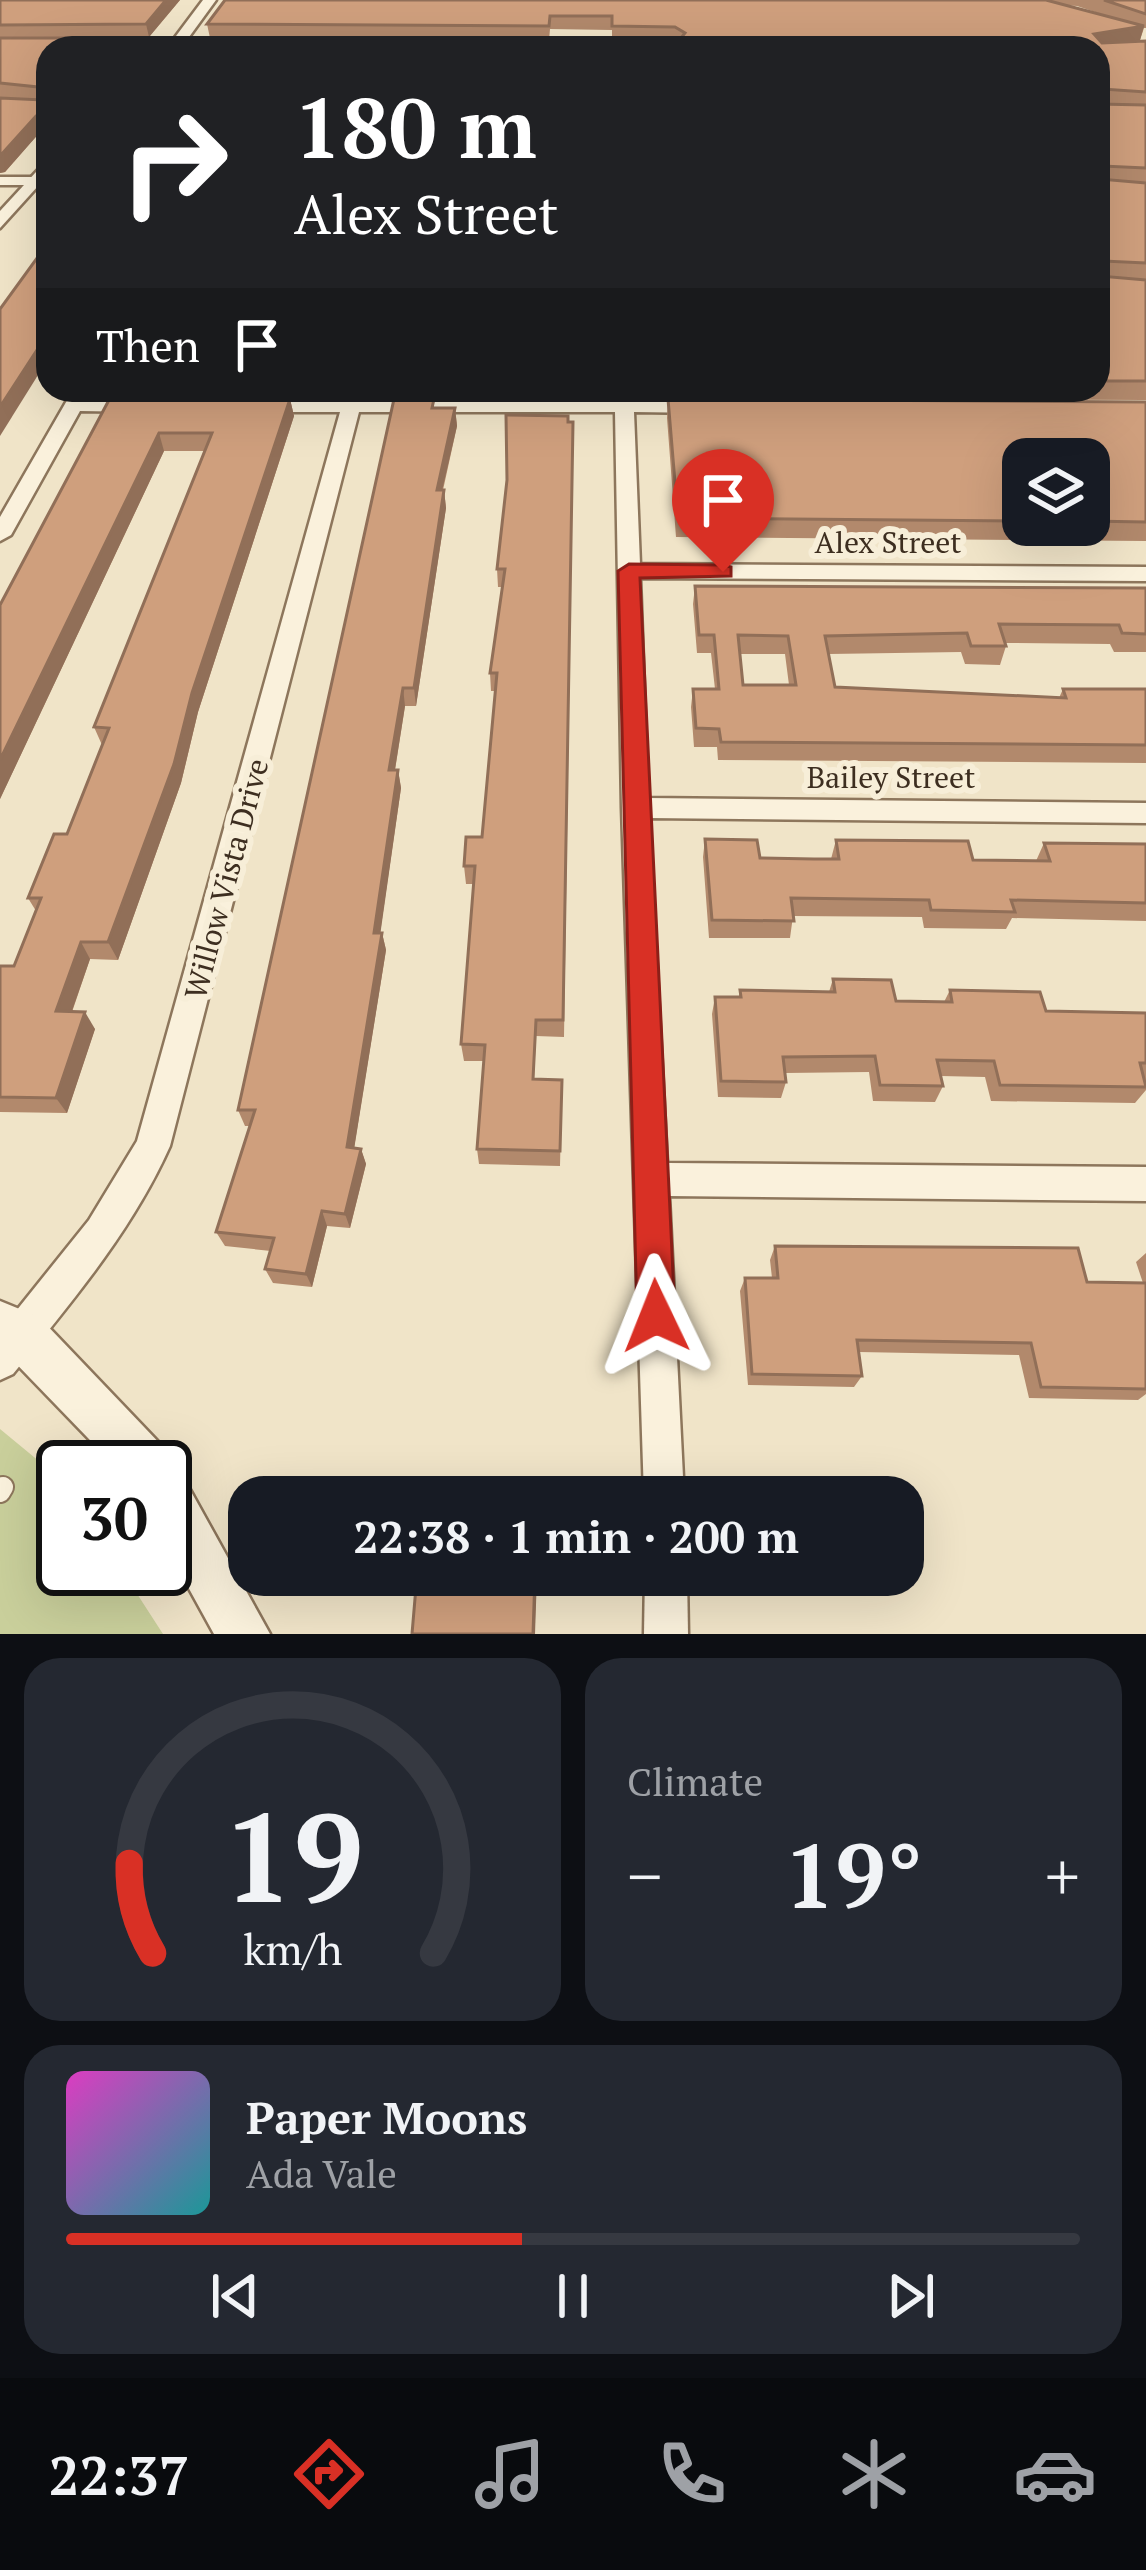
<!DOCTYPE html>
<html lang="en">
<head>
<meta charset="utf-8">
<style>
	body { margin:0; font-family:"PT Serif",serif; background:#242831; color:#f1f3f6; height:100vh; display:flex; flex-direction:column; font-size:45px; white-space:nowrap }
	* { box-sizing:border-box; margin:0 }
	p { font-size:39px; color:#9ea1a6 }
	.icon { flex:none; width:66px; height:66px; fill:none; stroke:currentColor; stroke-width:2; stroke-linecap:round; stroke-linejoin:round }
	.map { position:relative; height:1634px; overflow:hidden }
	.side { display:flex; flex-direction:column; gap:24px; padding:24px; background:#0d0f14; flex:1 }
	.side>* { flex:none }
	.hud { position:absolute; left:36px; top:36px; width:1074px; height:366px; border-radius:36px; box-shadow:0 12px 48px #0002; background:#202124; color:#fff; overflow:hidden }
	.fabs { position:absolute; left:1002px; top:438px; display:grid; gap:24px }
	.fabs a { display:grid; place-items:center; width:108px; height:108px; border-radius:24px; background:#171b24; box-shadow:0 12px 48px #0002; font-size:60px }
	.speed { position:absolute; left:36px; top:1440px; display:flex; gap:24px; font-size:60px; font-weight:700; text-align:center }
	.speed>* { display:grid; place-content:center; width:156px; height:156px; border-radius:50%; background:#171b24; box-shadow:0 12px 48px #0002; line-height:1 }
	.speed .limit { border:6px solid #111; border-radius:18px; background:#fff; color:#111 }
	.pin { position:absolute; display:grid; place-items:center; width:102px; height:102px; color:#fff; margin:-123px -51px; border-radius:50% 50% 50% 0; rotate:-45deg; box-shadow:0 0 12px #0007 }
	.pin .icon { rotate:45deg }
	.me { position:absolute; width:132px; margin:-66px; rotate:358deg; stroke-linejoin:round; filter:drop-shadow(0 0 9px #0008) }
	.turn { display:flex; align-items:center; gap:42px; height:252px; padding:0 60px; font-size:54px }
	.turn .icon { width:156px; height:156px; stroke-width:2.5 }
	.turn b { display:block; font-size:84px; line-height:102px }
	.then { display:flex; align-items:center; height:114px; padding:0 60px; background:#0003; gap:24px; font-size:45px }
	.big { font-size:90px; font-weight:700; line-height:1.1 }
	.side .widget { flex:1; display:flex; flex-direction:column; justify-content:center; gap:18px; min-width:0; padding:0 42px; border-radius:36px; background:#242831 }
	.side .dial { align-items:center; gap:0 }
	.dial svg { height:312px; overflow:visible; fill:none; stroke:#363941; stroke-width:7; stroke-linecap:round; text-anchor:middle }
	.dial text { fill:#f1f3f6; stroke:none }
	.song { display:flex; align-items:center; gap:36px }
	.cover { width:144px; height:144px; border-radius:18px; background:linear-gradient(135deg,hsl(310 70% 55%),hsl(180 70% 35%)) }
	.played { height:12px; border-radius:6px; background:linear-gradient(90deg,#d93025 45%,#363941 45%) }
	.keys { display:flex; justify-content:space-around; direction:ltr }
	.heat { display:flex; justify-content:space-between; align-items:center; font-size:66px; direction:ltr }
	.side .tiles { flex:1; display:grid; gap:24px; grid-template-columns:1fr 1fr }
	.widget:last-child { grid-column:span 2 }
	.trip { position:absolute; left:228px; top:1476px; width:696px; height:120px; border-radius:36px; background:#171b24; box-shadow:0 12px 48px #0002; font-weight:700; line-height:120px; text-align:center }
	.tabs { display:flex; height:192px; justify-content:space-around; align-items:center; background:#090b0e; color:#9ea1a6 }
	.tabs .icon { width:84px; height:84px }
	.tabs .current { color:#d93025 }
	.tabs b { font-size:54px; color:#f1f3f6 }
	.map>svg:first-child { display:block }
	.green { fill:#c9cf9b }
	.lines { fill:none; stroke-linecap:round; stroke-linejoin:round }
	.service-casing { stroke:#8d765c; stroke-width:24 }
	.minor-casing { stroke:#8d765c; stroke-width:5 }
	.tertiary-casing { stroke:#8d765c; stroke-width:5 }
	.service { stroke:#faf1dc; stroke-width:20 }
	.minor { fill:#faf1dc; fill-rule:evenodd }
	.tertiary { fill:#faf1dc; fill-rule:evenodd }
	.wall { fill:#b2896c; fill-rule:evenodd }
	.shaded-wall { fill:#916f58 }
	.building { fill:#cf9f7d; stroke:#916f58; stroke-width:3; fill-rule:evenodd }
	.route { fill:#d93025; stroke:#8d1f18; stroke-width:3 }
	.labels { text-anchor:middle; stroke-width:12; stroke-linejoin:round; paint-order:stroke }
	.street-label { font-size:30px; fill:#3d2e20; stroke:#f7eed8 }
</style>
</head>
<body>
<div class="map">
<svg width="1146" height="1634" viewBox="0 0 1146 1634">
	<rect width="100%" height="100%" fill="#f0e4c8"/>
	<polygon class="green" points="0,1429 63,1481 63,1569 121,1569 163,1634 0,1634"/>
	<g class="lines">
		<defs>
			<polyline id="service" points="0,1492 3,1487"/>
			<g id="minor">
				<polygon points="100,44 224,44 230,47 95,48"/>
				<polygon points="514,44 674,45 680,48 509,48"/>
				<polygon points="0,177 34,177 41,181 34,185 0,185"/>
				<polygon points="73,390 87,390 86,400 141,400 150,406 141,412 80,411 11,535 0,541 0,517"/>
				<path d="M348 390H361V401H615V390H633L634 401 712 403 714 407 705 413 634 412 640 564 1146 567V581L640 578 648 798 1146 803V823L649 818 667 1163 1146 1167V1201L669 1196 684 1497H644L622 808 615 412H359L170 1146C132 1231 71 1303 13 1374L0 1380V1331L89 1220 137 1141 340 412H258L249 406 258 400 343 401Z"/>
				<polygon points="645,1575 687,1575 688,1634 644,1634"/>
			</g>
			<g id="tertiary">
				<polygon points="203,0 216,0 181,48 167,48"/>
				<polygon points="48,159 48,175 0,228 0,211"/>
				<polygon points="0,1301 39,1317 166,1450 171,1473 183,1477 270,1634 214,1634 165,1545 165,1467 116,1467 0,1347"/>
			</g>
		</defs>
		<use href="#service" class="service-casing"/>
		<use href="#minor" class="minor-casing"/>
		<use href="#tertiary" class="tertiary-casing"/>
		<use href="#service" class="service"/>
		<use href="#minor" class="minor"/>
		<use href="#tertiary" class="tertiary"/>
	</g>
	<g class="wall">
		<polygon points="0,0 180,0 149,37 0,38"/>
		<path d="M225 0H1146V28H1144L1140 40 1129 42 1146 41V400L666 398 665 390H1098V48H612V30L550 29 549 40 210 38 207 24ZM1063 5 1077 6 1116 19Z"/>
		<polygon points="0,38 133,38 136,48 48,48 48,131 41,131 5,172 0,173 0,98 27,99 0,97"/>
		<polygon points="125,390 302,390 300,396 126,395"/>
		<polygon points="400,390 440,390 439,397 400,397"/>
		<polygon points="110,398 290,399 294,416 198,712 181,783 118,960 90,959 72,1012 95,1029 67,1113 0,1112 0,966 14,966 36,911 28,898 67,834 102,745 94,727 205,451 164,451 0,799 0,605"/>
		<polygon points="434,399 434,408 455,408 457,426 443,490 444,490 446,508 416,706 405,706 395,770 398,770 401,788 380,933 382,933 386,950 354,1148 361,1149 366,1164 350,1228 327,1226 312,1287 273,1283 265,1269 271,1251 225,1246 216,1232 250,1126 245,1126 238,1110"/>
		<path d="M668 399 1146 402V541L676 537 667 418ZM1023 459H1089V525H1023Z"/>
		<polygon points="568,422 573,440 564,1037 536,1036 534,1079 562,1080 560,1166 479,1164 477,1149 484,1061 464,1061 461,1044 474,884 466,884 464,866 482,837 495,691 491,691 490,673 502,587 498,587 497,569"/>
		<path d="M695 586 1146 588V652H1114L1110 644 1005 643 1006 646 1000 665 965 664 961 652 829 654 835 687 1059 698 1063 689H1146V763L718 760 717 747H694L691 707 693 689H715L711 653H697L693 604ZM740 654H785L789 685H743Z"/>
		<polygon points="705,839 760,858 831,859 836,840 973,860 1036,861 1044,843 1146,844 1146,921 1012,918 1006,929 924,928 922,917 793,916 790,938 709,938 703,857"/>
		<polygon points="833,979 896,1001 944,1002 950,990 1046,1011 1146,1013 1146,1090 1135,1103 991,1101 985,1077 941,1076 943,1086 935,1102 873,1101 869,1072 785,1073 786,1082 781,1098 718,1097 712,1014 715,997 739,997 740,990 829,992"/>
		<polygon points="775,1246 1087,1282 1143,1283 1136,1262 1146,1253 1146,1394 1138,1400 1029,1398 1019,1355 859,1352 862,1376 854,1387 748,1385 740,1291 745,1278 772,1278 770,1260"/>
	</g>
	<g class="shaded-wall">
		<polygon points="166,0 180,0 149,37 146,24"/>
		<polygon points="1144,26 1140,40 1090,48 1094,34"/>
		<polygon points="36,116 41,131 5,172 0,173 0,156"/>
		<polygon points="48,333 48,359 0,436 0,407"/>
		<polygon points="290,399 294,416 198,712 181,783 118,960 108,942"/>
		<polygon points="455,408 457,426 438,508 437,490"/>
		<polygon points="159,433 164,451 0,799 0,760"/>
		<polygon points="444,490 446,508 416,706 414,688"/>
		<polygon points="403,688 405,706 392,788 389,770"/>
		<polygon points="398,770 401,788 378,950 374,933"/>
		<polygon points="382,933 386,950 352,1162 347,1147"/>
		<polygon points="81,942 90,959 66,1028 56,1011"/>
		<polygon points="85,1012 95,1029 67,1113 56,1098"/>
		<polygon points="361,1149 366,1164 350,1228 345,1214"/>
		<polygon points="322,1211 327,1226 312,1287 306,1274"/>
		<polygon points="535,1575 537,1575 535,1634 533,1634"/>
	</g>
	<g class="building">
		<polygon points="0,0 166,0 146,24 0,25"/>
		<polygon points="225,0 1046,0 1144,26 1094,34 1102,43 1146,41 1146,92 1103,89 1099,104 1146,105 1146,168 1103,166 1099,179 1146,183 1146,263 1104,261 1099,276 1146,280 1146,381 1098,381 1098,48 613,48 613,38 681,38 685,33 675,27 612,26 612,16 550,16 549,26 207,24"/>
		<polygon points="1104,0 1146,0 1146,14"/>
		<polygon points="0,38 133,38 125,48 48,48 48,88 0,83"/>
		<polygon points="197,38 548,39 547,48 190,48"/>
		<polygon points="48,88 48,111 43,117 36,116 0,156 0,98 43,100"/>
		<polygon points="48,243 48,333 0,407 0,309"/>
		<polygon points="110,398 290,399 192,693 174,764 108,942 81,942 56,1011 85,1012 56,1098 0,1097 0,966 14,966 41,898 28,898 54,834 67,834 109,728 94,727 212,433 159,433 0,760 0,605"/>
		<polygon points="394,399 434,399 432,408 455,408 437,490 444,490 414,688 403,688 389,770 398,770 374,933 382,933 347,1147 361,1149 345,1214 322,1211 306,1274 265,1269 274,1238 216,1232 255,1110 238,1110"/>
		<polygon points="668,399 1146,402 1146,522 1089,521 1089,459 1023,459 1023,521 678,518"/>
		<polygon points="506,415 568,416 568,422 573,422 563,1020 536,1020 533,1079 562,1080 560,1151 477,1149 485,1045 461,1044 475,866 464,866 466,837 482,837 497,673 490,673 505,569 497,569 507,480"/>
		<path d="M695 586 1146 588V634L1122 633 1119 625 999 624 1006 646H971L967 633 825 636 835 687 1066 698 1063 689H1146V745L721 742 719 729 696 728 693 689H719L714 635H699ZM738 635 788 636 796 685H743Z"/>
		<polygon points="705,839 757,840 760,858 814,859 839,859 836,840 968,841 973,860 1050,861 1044,843 1146,844 1146,903 1011,900 1015,912 931,910 929,900 791,898 794,921 712,920"/>
		<polygon points="833,979 891,980 896,1001 952,1002 950,990 1040,992 1046,1011 1146,1013 1146,1063 1140,1063 1146,1087 1000,1085 994,1061 937,1060 943,1086 880,1085 875,1056 783,1057 786,1082 721,1081 715,997 741,997 740,990 835,992"/>
		<polygon points="775,1246 1078,1248 1087,1282 1146,1283 1146,1389 1041,1387 1031,1343 857,1340 862,1376 752,1374 745,1278 778,1278"/>
		<polygon points="417,1575 535,1575 533,1634 412,1634"/>
	</g>
	<polygon class="route" points="723,565 731,567 731,576 640,578 675,1316 669,1329 656,1334 643,1329 637,1316 618,571 629,564"/>
	<g class="labels">
		<g class="street-label">
			<text x="888" y="553">Alex Street</text>
			<text x="891" y="788">Bailey Street</text>
			<text transform="translate(227 879) rotate(-75)" y="10">Willow Vista Drive</text>
		</g>
	</g>
</svg>
<div class="fabs">
<a><svg class="icon" aria-label="layers" viewBox="0 0 24 24"><path d="M12 4l9 5-9 5-9-5zM3 14l9 5 9-5"/></svg></a>
</div>
<div class="speed"><div class="limit">30</div></div>
<div class="pin" style="left:723px;top:572px;background:#d93025"><svg class="icon" aria-label="arrive" viewBox="0 0 24 24"><path d="M6 21V4h12l-3 4 3 4H6"/></svg></div>
<svg class="me" style="left:656px;top:1316px" viewBox="-20 -20 40 40"><path d="M0-17L14 15 0 8-14 15z" fill="#d93025" stroke="#fff" stroke-width="4"/></svg>
<div class="trip">22:38 · 1 min · 200 m</div>
<div class="hud">
<div class="turn"><svg class="icon" aria-label="right" viewBox="0 0 24 24"><path d="M7 20v-9h11M14 6l5 5-5 5"/></svg><div><b>180 m</b>Alex Street</div></div>
<div class="then">Then<svg class="icon" aria-label="arrive" viewBox="0 0 24 24"><path d="M6 21V4h12l-3 4 3 4H6"/></svg></div>
</div>
</div>
<section class="side">
<div class="tiles">
<div class="widget dial"><svg viewBox="0 0 100 80">
<path d="M14 69A42 42 0 1 1 86 69"/>
<path d="M14 69A42 42 0 0 1 8 46" stroke="#d93025"/>
<text x="50" y="56" font-size="32" font-weight="700">19</text>
<text x="50" y="72" font-size="11">km/h</text>
</svg></div>
<div class="widget"><p>Climate</p>
<div class="heat"><a>−</a><b class="big">19°</b><a>+</a></div>
</div>
<div class="widget">
<div class="song"><i class="cover"></i><div><b>Paper Moons</b><p>Ada Vale</p></div></div>
<div class="played"></div>
<div class="keys"><svg class="icon" aria-label="previous" viewBox="0 0 24 24"><path d="M18 5L8 12l10 7zM5 5v14"/></svg><svg class="icon" aria-label="pause" viewBox="0 0 24 24"><path d="M8 5v14M16 5v14"/></svg><svg class="icon" aria-label="next" viewBox="0 0 24 24"><path d="M6 5l10 7-10 7zM19 5v14"/></svg></div>
</div>
</div>
</section>
<nav class="tabs">
<b>22:37</b>
<svg class="icon current" aria-label="directions" viewBox="0 0 24 24"><path d="M12 3l9 9-9 9-9-9zM9 14v-3h6M13 9l2 2-2 2"/></svg>
<svg class="icon" aria-label="music" viewBox="0 0 24 24"><path d="M9 18V5l10-2v13"/><circle cx="6" cy="18" r="3"/><circle cx="16" cy="16" r="3"/></svg>
<svg class="icon" aria-label="phone" viewBox="0 0 24 24"><path d="M5 4h4l2 5-3 2q2 4 5 5l2-3 5 2v4C11 20 4 13 5 4z"/></svg>
<svg class="icon" aria-label="climate" viewBox="0 0 24 24"><path d="M12 3v18M4 7l16 10M4 17L20 7"/></svg>
<svg class="icon" aria-label="car" viewBox="0 0 24 24"><path d="M5 17H2v-5l4-1 3-4h7l3 4 3 1v5h-3M9 17h6M6 11h13"/><circle cx="7" cy="17" r="2"/><circle cx="17" cy="17" r="2"/></svg>
</nav>
</body>
</html>
